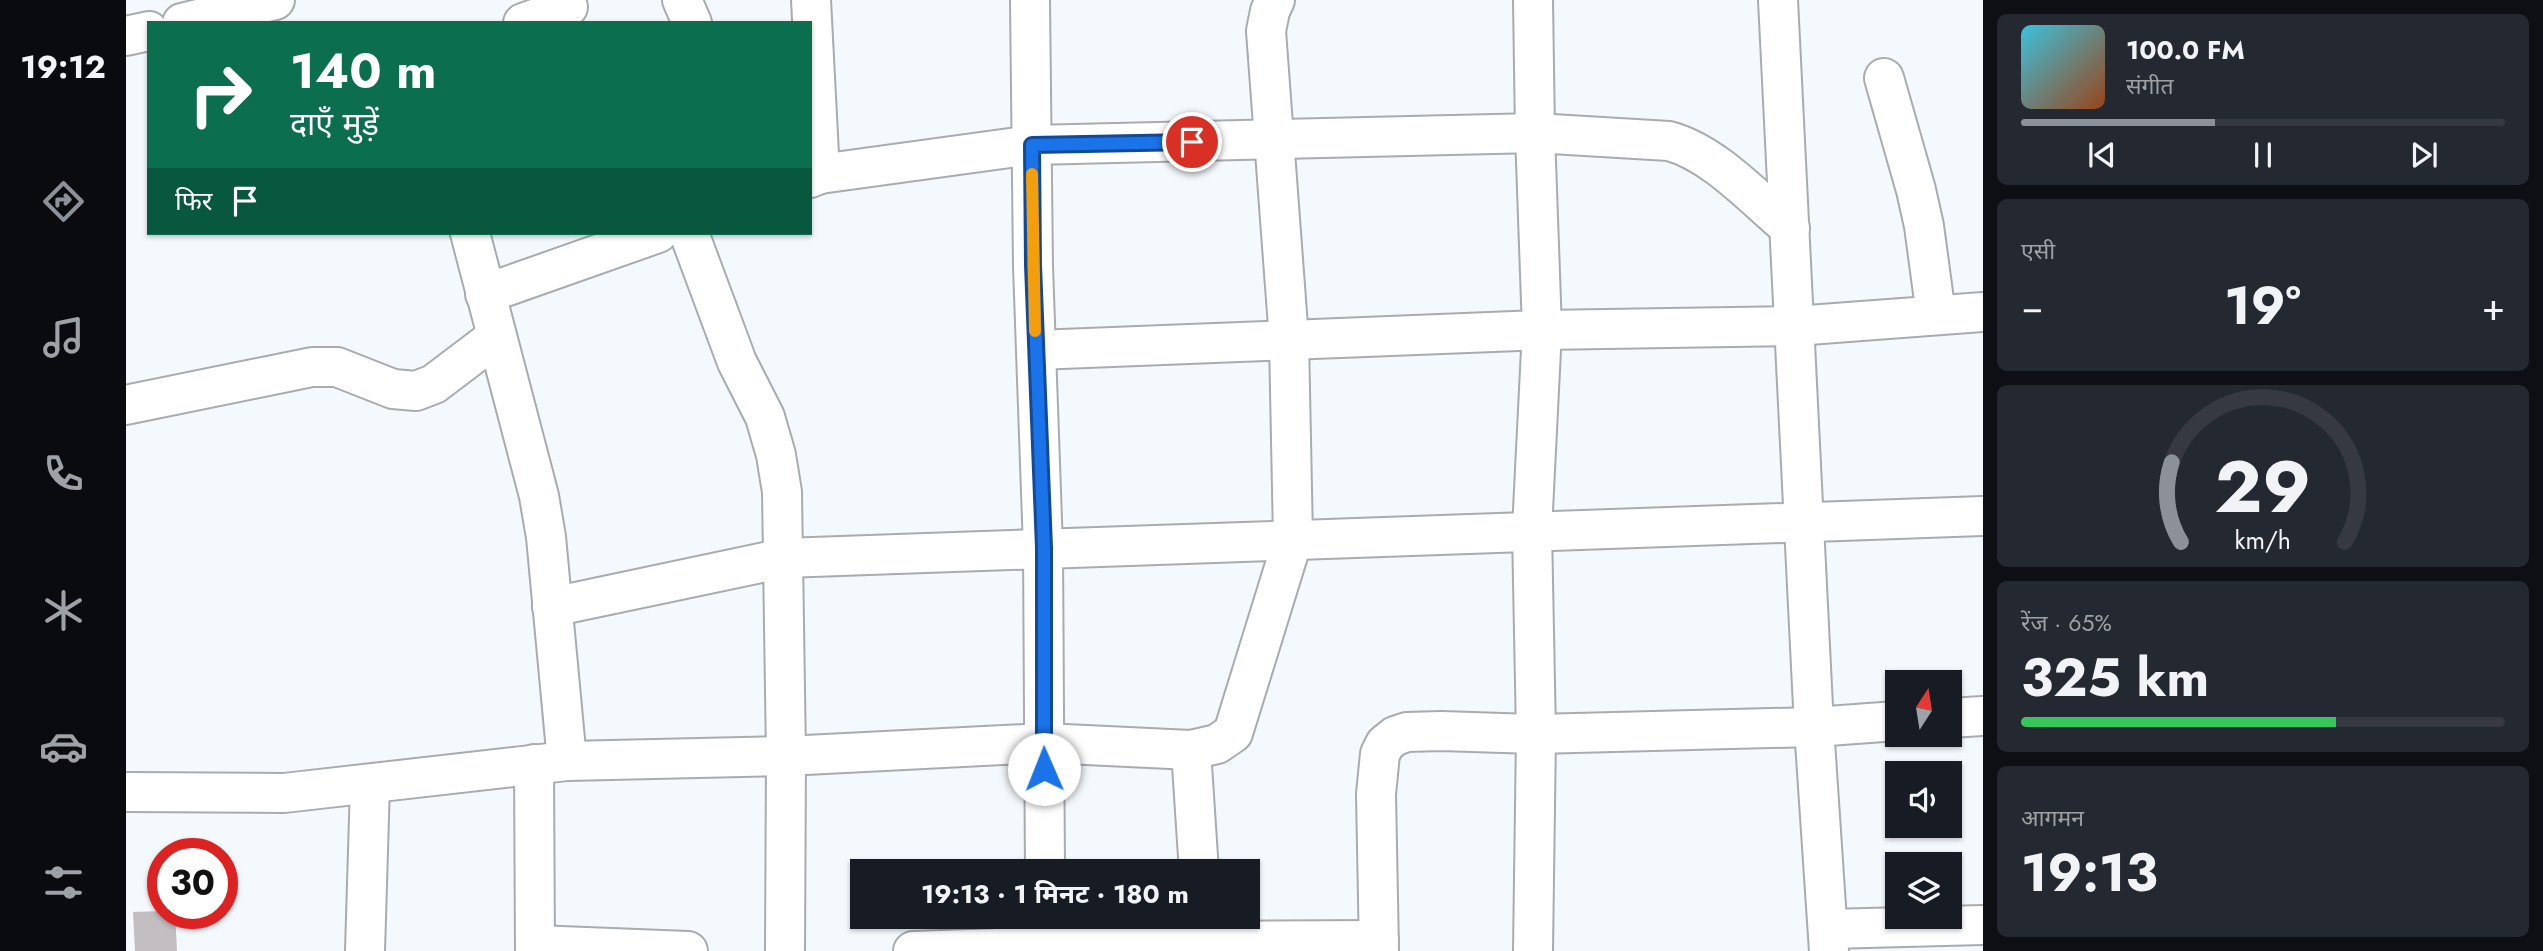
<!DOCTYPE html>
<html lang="hi">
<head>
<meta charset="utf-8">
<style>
	body { margin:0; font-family:Jost,"Noto Sans Devanagari",sans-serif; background:#242831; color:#f1f3f6; height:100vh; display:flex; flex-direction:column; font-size:26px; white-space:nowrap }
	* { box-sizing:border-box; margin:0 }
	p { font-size:23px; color:#9ea1a6 }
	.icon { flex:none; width:38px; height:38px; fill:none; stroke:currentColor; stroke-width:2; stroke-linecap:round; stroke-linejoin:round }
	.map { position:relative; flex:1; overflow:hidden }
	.details { display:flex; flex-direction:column; gap:14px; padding:14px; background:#0d0f14; width:560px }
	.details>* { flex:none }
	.hud { position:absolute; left:21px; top:21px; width:665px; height:214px; border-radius:0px; box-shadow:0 2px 5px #0004; background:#0b6e4f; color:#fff; overflow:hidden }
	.needle { width:46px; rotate:12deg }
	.tools { position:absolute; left:1759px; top:670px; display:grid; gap:14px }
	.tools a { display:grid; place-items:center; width:77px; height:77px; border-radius:0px; background:#171b24; box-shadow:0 2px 5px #0004; font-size:35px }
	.speed { position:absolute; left:21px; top:838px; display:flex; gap:14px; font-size:35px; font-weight:700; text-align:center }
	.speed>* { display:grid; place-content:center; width:91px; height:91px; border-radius:50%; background:#171b24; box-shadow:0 2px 5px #0004; line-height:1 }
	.speed .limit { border:10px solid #d22; background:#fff; color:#111 }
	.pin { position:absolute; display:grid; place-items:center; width:60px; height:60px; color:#fff; margin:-30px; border:4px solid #fff; border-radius:50%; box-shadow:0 2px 7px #0007 }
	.me { position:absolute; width:77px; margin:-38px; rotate:359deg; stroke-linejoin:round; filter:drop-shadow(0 0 5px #0008) }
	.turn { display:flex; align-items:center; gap:24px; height:147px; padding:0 28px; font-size:32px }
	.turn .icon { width:91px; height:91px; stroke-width:2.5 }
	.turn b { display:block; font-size:49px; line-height:60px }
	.then { display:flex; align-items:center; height:66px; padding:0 28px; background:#0003; gap:14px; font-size:26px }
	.big { font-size:52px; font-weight:700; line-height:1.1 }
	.details .tile { flex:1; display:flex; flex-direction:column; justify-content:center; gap:10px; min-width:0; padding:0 24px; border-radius:10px; background:#242831 }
	.details .dial { align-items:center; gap:0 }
	.dial svg { height:182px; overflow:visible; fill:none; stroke:#363941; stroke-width:7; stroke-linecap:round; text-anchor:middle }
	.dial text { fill:#f1f3f6; stroke:none }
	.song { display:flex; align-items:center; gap:21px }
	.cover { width:84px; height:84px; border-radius:10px; background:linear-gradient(135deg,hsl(190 70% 55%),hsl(20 70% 35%)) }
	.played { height:7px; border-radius:4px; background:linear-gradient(90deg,#8c9099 40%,#363941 40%) }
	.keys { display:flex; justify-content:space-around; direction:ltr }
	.heat { display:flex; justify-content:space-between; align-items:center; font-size:38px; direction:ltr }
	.charge { height:10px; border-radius:5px; background:linear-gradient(90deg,#34c759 65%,#363941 0) }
	.trip { position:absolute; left:724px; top:859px; width:410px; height:70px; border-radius:0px; background:#171b24; box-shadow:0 2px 5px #0004; font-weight:700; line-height:70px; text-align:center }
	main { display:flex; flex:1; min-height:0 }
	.dock { display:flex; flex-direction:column; width:126px; justify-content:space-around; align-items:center; background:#090b0e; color:#9ea1a6 }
	.dock .icon { width:49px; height:49px }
	.dock .current { color:#8c9099 }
	.dock b { font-size:32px; color:#f1f3f6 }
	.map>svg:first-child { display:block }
	.building { fill:#c2bec2 }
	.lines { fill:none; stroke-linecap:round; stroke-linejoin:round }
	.minor-casing { stroke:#a8acb0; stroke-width:42 }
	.minor { stroke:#fff; stroke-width:38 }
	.route-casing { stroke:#114b97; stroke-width:18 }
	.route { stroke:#1a73e8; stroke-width:12 }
	.slow { stroke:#f59e0b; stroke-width:12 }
</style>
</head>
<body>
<main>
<nav class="dock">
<b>19:12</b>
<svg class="icon current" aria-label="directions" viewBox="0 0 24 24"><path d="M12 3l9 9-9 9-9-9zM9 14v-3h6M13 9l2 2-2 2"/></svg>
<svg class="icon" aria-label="music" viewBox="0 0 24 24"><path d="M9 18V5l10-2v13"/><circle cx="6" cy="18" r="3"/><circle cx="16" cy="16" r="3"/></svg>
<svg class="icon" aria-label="phone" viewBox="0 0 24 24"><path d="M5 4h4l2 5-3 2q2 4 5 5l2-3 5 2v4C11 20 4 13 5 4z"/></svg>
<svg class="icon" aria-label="climate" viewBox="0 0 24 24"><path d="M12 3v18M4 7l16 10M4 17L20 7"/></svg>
<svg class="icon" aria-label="car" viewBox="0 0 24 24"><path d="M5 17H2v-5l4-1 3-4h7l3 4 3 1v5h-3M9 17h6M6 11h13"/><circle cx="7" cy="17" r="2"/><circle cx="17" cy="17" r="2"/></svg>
<svg class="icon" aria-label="filters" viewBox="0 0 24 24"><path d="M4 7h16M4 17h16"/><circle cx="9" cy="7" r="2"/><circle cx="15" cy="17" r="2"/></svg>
</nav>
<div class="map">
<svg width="1857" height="951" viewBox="0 0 1857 951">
	<rect width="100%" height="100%" fill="#f4f9fd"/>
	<polygon class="building" points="37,911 37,914 49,914 51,951 9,951 7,912"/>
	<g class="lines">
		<defs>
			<g id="minor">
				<polyline points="556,0 566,23"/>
				<polyline points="685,0 694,174"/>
				<polyline points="904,0 907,266 917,548 919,872"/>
				<polyline points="1407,0 1409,133 1416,330 1406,530 1410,734 1407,951"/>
				<polyline points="1652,0 1688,727 1703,951"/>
				<polyline points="56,23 149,0"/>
				<polyline points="397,23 442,7"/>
				<polyline points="0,36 23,31"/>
				<polyline points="1758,78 1790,190 1798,226 1810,315"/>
				<path d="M684 178 694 174 906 145 1409 133 1543 141C1588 153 1628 198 1664 228"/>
				<polyline points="344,233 413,496 420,537 441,761"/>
				<polyline points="563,233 611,362 639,417 650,455 656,492 660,756 659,951"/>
				<polyline points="359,294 532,233"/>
				<polyline points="910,350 1416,330 1669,326 1857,312"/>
				<polyline points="0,405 186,367 211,367 267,389 290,391 308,384 370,337"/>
				<polyline points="426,607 658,558 1857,516"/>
				<polyline points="1824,718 1857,716"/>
				<polyline points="1065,750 1073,872"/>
				<polyline points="408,764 409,951"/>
				<polyline points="0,792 158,793 441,761 660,756 918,743 1065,750 1091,744 1107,733 1167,539 1163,340 1140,31 1144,11 1149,0"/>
				<polyline points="1702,929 1857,925"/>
				<polyline points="409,945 562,951"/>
				<polyline points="239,951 244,784"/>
				<polyline points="787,951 1077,941 1253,940"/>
				<polyline points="1253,951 1250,794 1254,754 1259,744 1269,736 1281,732 1315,731 1410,734 1688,727 1771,721"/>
			</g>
		</defs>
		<use href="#minor" class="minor-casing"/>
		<use href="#minor" class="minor"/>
	</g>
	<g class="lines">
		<defs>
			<polyline id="route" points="918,769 918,548 907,265 906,145 1066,142"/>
		</defs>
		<use href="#route" class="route-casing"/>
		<use href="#route" class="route"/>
		<polyline class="slow" points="906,174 909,331"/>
	</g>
</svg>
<div class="tools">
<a><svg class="needle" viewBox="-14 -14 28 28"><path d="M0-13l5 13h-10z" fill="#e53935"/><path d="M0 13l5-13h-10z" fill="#9ea1a6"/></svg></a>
<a><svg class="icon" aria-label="sound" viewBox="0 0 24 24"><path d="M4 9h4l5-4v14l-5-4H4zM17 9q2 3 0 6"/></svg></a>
<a><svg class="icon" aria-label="layers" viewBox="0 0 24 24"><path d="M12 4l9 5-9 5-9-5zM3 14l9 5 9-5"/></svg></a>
</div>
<div class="speed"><div class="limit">30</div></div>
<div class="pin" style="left:1066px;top:142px;background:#d93025"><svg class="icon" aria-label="arrive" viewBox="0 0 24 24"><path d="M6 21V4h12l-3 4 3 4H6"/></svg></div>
<svg class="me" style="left:918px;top:769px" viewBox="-20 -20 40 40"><circle r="19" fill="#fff"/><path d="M0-13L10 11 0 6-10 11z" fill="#1a73e8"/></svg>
<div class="trip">19:13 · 1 मिनट · 180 m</div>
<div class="hud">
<div class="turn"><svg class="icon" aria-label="right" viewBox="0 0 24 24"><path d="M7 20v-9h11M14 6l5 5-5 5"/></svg><div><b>140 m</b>दाएँ मुड़ें</div></div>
<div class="then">फिर<svg class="icon" aria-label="arrive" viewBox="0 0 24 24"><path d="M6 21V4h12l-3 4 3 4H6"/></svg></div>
</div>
</div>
<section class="details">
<div class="tile">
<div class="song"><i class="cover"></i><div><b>100.0 FM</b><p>संगीत</p></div></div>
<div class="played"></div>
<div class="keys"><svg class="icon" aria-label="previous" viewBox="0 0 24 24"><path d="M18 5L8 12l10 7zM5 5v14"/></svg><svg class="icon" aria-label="pause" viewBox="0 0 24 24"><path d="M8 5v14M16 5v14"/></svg><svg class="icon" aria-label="next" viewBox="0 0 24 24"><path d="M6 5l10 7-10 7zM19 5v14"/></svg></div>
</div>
<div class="tile"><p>एसी</p>
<div class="heat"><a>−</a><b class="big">19°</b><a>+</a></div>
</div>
<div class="tile dial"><svg viewBox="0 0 100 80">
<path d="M14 69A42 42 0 1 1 86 69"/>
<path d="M14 69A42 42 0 0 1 10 34" stroke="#8c9099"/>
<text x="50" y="56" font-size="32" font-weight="700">29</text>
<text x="50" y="72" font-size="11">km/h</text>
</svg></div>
<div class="tile"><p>रेंज · 65%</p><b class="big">325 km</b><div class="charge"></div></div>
<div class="tile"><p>आगमन</p><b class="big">19:13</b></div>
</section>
</main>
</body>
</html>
